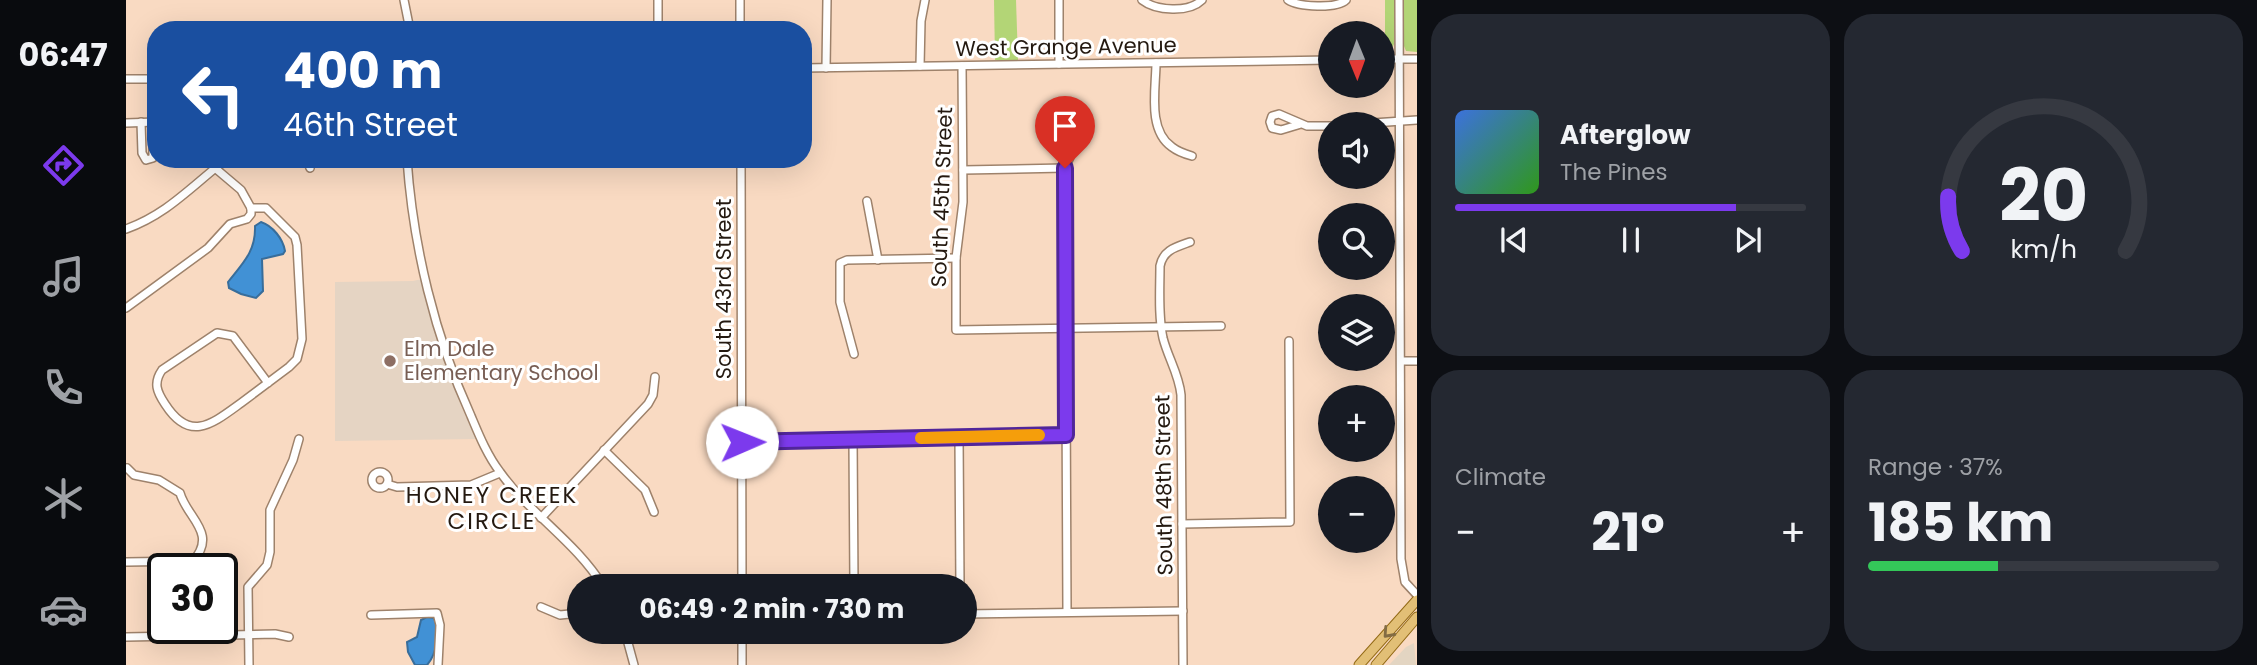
<!DOCTYPE html>
<html lang="en">
<head>
<meta charset="utf-8">
<style>
	body { margin:0; font-family:Poppins,sans-serif; background:#242831; color:#f1f3f6; height:100vh; display:flex; flex-direction:column; font-size:26px; white-space:nowrap }
	* { box-sizing:border-box; margin:0 }
	p { font-size:23px; color:#9ea1a6 }
	.icon { flex:none; width:38px; height:38px; fill:none; stroke:currentColor; stroke-width:2; stroke-linecap:round; stroke-linejoin:round }
	.map { position:relative; flex:1; overflow:hidden }
	.panel { display:flex; flex-direction:column; gap:14px; padding:14px; background:#0d0f14; width:840px }
	.panel>* { flex:none }
	.guide { position:absolute; left:21px; top:21px; width:665px; height:147px; border-radius:28px; box-shadow:0 7px 28px #0002; background:#1a4fa0; color:#fff; overflow:hidden }
	.needle { width:46px; rotate:179deg }
	.fabs { position:absolute; left:1192px; top:21px; display:grid; gap:14px }
	.fabs a { display:grid; place-items:center; width:77px; height:77px; border-radius:50%; background:#171b24; box-shadow:0 7px 28px #0002; font-size:35px }
	.speed { position:absolute; left:21px; top:553px; display:flex; gap:14px; font-size:35px; font-weight:700; text-align:center }
	.speed>* { display:grid; place-content:center; width:91px; height:91px; border-radius:50%; background:#171b24; box-shadow:0 7px 28px #0002; line-height:1 }
	.speed .limit { border:4px solid #111; border-radius:10px; background:#fff; color:#111 }
	.pin { position:absolute; display:grid; place-items:center; width:60px; height:60px; color:#fff; margin:-72px -30px; border-radius:50% 50% 50% 0; rotate:-45deg; box-shadow:0 0 7px #0007 }
	.pin .icon { rotate:45deg }
	.me { position:absolute; width:77px; margin:-38px; rotate:89deg; stroke-linejoin:round; filter:drop-shadow(0 0 5px #0008) }
	.turn { display:flex; align-items:center; gap:24px; height:147px; padding:0 21px; font-size:32px }
	.turn .icon { width:91px; height:91px; stroke-width:2.5 }
	.turn b { display:block; font-size:49px; line-height:60px }
	.big { font-size:52px; font-weight:700; line-height:1.1 }
	.panel .card { flex:1; display:flex; flex-direction:column; justify-content:center; gap:10px; min-width:0; padding:0 24px; border-radius:28px; background:#242831 }
	.panel .dial { align-items:center; gap:0 }
	.dial svg { height:182px; overflow:visible; fill:none; stroke:#363941; stroke-width:7; stroke-linecap:round; text-anchor:middle }
	.dial text { fill:#f1f3f6; stroke:none }
	.song { display:flex; align-items:center; gap:21px }
	.cover { width:84px; height:84px; border-radius:10px; background:linear-gradient(135deg,hsl(220 70% 55%),hsl(110 70% 35%)) }
	.played { height:7px; border-radius:4px; background:linear-gradient(90deg,#7c3aed 80%,#363941 80%) }
	.keys { display:flex; justify-content:space-around; direction:ltr }
	.heat { display:flex; justify-content:space-between; align-items:center; font-size:38px; direction:ltr }
	.charge { height:10px; border-radius:5px; background:linear-gradient(90deg,#34c759 37%,#363941 0) }
	.panel .tiles { flex:1; display:grid; gap:14px; grid-template-columns:repeat(2,1fr) }
	.trip { position:absolute; left:441px; top:574px; width:410px; height:70px; border-radius:35px; background:#171b24; box-shadow:0 7px 28px #0002; font-weight:700; line-height:70px; text-align:center }
	main { display:flex; flex:1; min-height:0 }
	.tabs { display:flex; flex-direction:column; width:126px; justify-content:space-around; align-items:center; background:#090b0e; color:#9ea1a6 }
	.tabs .icon { width:49px; height:49px }
	.tabs .selected { color:#7c3aed }
	.tabs b { font-size:32px; color:#f1f3f6 }
	.map>svg:first-child { display:block }
	.commercial { fill:#e3d5c2 }
	.education { fill:#e5d4c3 }
	.green { fill:#b3d576 }
	.water { fill:#4191d5; stroke:#386d9a; stroke-width:2 }
	.lines { fill:none; stroke-linecap:round; stroke-linejoin:round }
	.minor-casing { stroke:#9e826b; stroke-width:10 }
	.major-casing { stroke:#936a16; stroke-width:11 }
	.minor { stroke:#fff; stroke-width:7 }
	.major { stroke:#e2bf76; stroke-width:9 }
	.oneway { stroke:#836c43 }
	.route-casing { stroke:#51269a; stroke-width:18 }
	.route { stroke:#7c3aed; stroke-width:12 }
	.slow { stroke:#f59e0b; stroke-width:12 }
	.education-dot { fill:#8d6e63; stroke:#fff; stroke-width:2.5 }
	.labels { text-anchor:middle; stroke-width:6; stroke-linejoin:round; paint-order:stroke }
	.street-label { font-size:21px; fill:#241910; stroke:#fff }
	.education-label { font-size:21px; fill:#785e54; stroke:#fff; text-anchor:start }
	.neighbourhood-label { font-size:23px; letter-spacing:2px; fill:#241910; stroke:#fff }
</style>
</head>
<body>
<main>
<nav class="tabs">
<b>06:47</b>
<svg class="icon selected" aria-label="directions" viewBox="0 0 24 24"><path d="M12 3l9 9-9 9-9-9zM9 14v-3h6M13 9l2 2-2 2"/></svg>
<svg class="icon" aria-label="music" viewBox="0 0 24 24"><path d="M9 18V5l10-2v13"/><circle cx="6" cy="18" r="3"/><circle cx="16" cy="16" r="3"/></svg>
<svg class="icon" aria-label="phone" viewBox="0 0 24 24"><path d="M5 4h4l2 5-3 2q2 4 5 5l2-3 5 2v4C11 20 4 13 5 4z"/></svg>
<svg class="icon" aria-label="climate" viewBox="0 0 24 24"><path d="M12 3v18M4 7l16 10M4 17L20 7"/></svg>
<svg class="icon" aria-label="car" viewBox="0 0 24 24"><path d="M5 17H2v-5l4-1 3-4h7l3 4 3 1v5h-3M9 17h6M6 11h13"/><circle cx="7" cy="17" r="2"/><circle cx="17" cy="17" r="2"/></svg>
</nav>
<div class="map">
<svg width="1291" height="665" viewBox="0 0 1291 665">
	<rect width="100%" height="100%" fill="#f9dac2"/>
	<polygon class="commercial" points="1288,643 1290,665 1263,665 1280,647"/>
	<polygon class="education" points="296,279 313,340 335,406 350,439 209,441 209,282 287,281"/>
	<g class="green">
		<polygon points="868,0 890,0 892,60 869,60"/>
		<polygon points="1259,0 1269,0 1268,44 1264,53 1259,53"/>
		<polygon points="1278,0 1291,0 1291,52 1280,51 1278,46"/>
	</g>
	<g class="water">
		<path d="M135 222C147 226 157 239 159 251L157 254 136 259 137 291 130 298 115 294 103 288 102 282C117 263 130 251 129 226Z"/>
		<path d="M301 617 308 618C314 632 311 654 301 665H289L282 652 281 642 291 637 295 620Z"/>
	</g>
	<g class="lines">
		<defs>
			<g id="minor">
				<polyline points="278,0 284,30"/>
				<polyline points="614,0 614,30"/>
				<polyline points="933,0 933,64"/>
				<path d="M1016 0C1030 11 1063 13 1076 0"/>
				<path d="M1162 0C1172 7 1211 9 1220 0"/>
				<polyline points="1273,0 1275,559 1279,582 1291,595"/>
				<polyline points="532,30 532,0"/>
				<polyline points="1256,59 1291,59"/>
				<path d="M1030 63C1030 88 1021 130 1046 147 1051 151 1059 154 1066 156"/>
				<polyline points="794,66 795,21 799,0"/>
				<polyline points="836,66 837,202 830,258 830,330 1095,326"/>
				<polyline points="677,68 1204,60"/>
				<polyline points="700,68 701,0"/>
				<polyline points="0,79 30,79"/>
				<polyline points="15,122 16,153 20,160 27,158 27,122"/>
				<polyline points="0,123 30,122"/>
				<polyline points="1175,124 1155,130 1146,128 1144,122 1146,116 1153,114 1181,126 1204,126"/>
				<polyline points="1232,124 1291,120"/>
				<polyline points="181,159 184,168"/>
				<path d="M281 159C287 246 309 337 345 416 353 435 361 455 374 472 404 514 450 542 477 586"/>
				<polyline points="615,159 616,586"/>
				<polyline points="89,168 115,190 125,208"/>
				<polyline points="837,170 939,168"/>
				<polyline points="741,201 752,260"/>
				<path d="M125 208H140L169 237 171 245 176 339 171 359 163 367C147 379 131 391 115 403 86 424 64 443 39 404 31 392 27 383 36 370L91 333 107 336 142 383"/>
				<path d="M0 229C36 216 58 194 87 170 92 165 96 165 99 159"/>
				<polyline points="0,308 82,248 104,224 121,219 125,214 125,208"/>
				<polyline points="728,354 714,302 714,263 721,260 830,258"/>
				<polyline points="1275,361 1291,361"/>
				<polyline points="833,437 834,586"/>
				<polyline points="727,439 728,586"/>
				<polyline points="616,442 940,435"/>
				<polyline points="478,450 519,490 528,512"/>
				<circle cx="254" cy="480" r="8"/>
				<polyline points="261,484 271,487 345,485 374,473"/>
				<polyline points="415,518 522,404 527,395 529,377"/>
				<polyline points="1056,524 1164,522 1163,341"/>
				<path d="M0 562 67 561C92 533 61 518 54 493L33 480 8 475 1 468"/>
				<polyline points="415,607 434,615 453,613"/>
				<polyline points="941,612 939,168 944,157"/>
				<polyline points="838,614 1057,611"/>
				<polyline points="245,615 311,613 314,625 312,665"/>
				<polyline points="499,632 508,665"/>
				<polyline points="616,632 616,665"/>
				<polyline points="0,637 149,634 163,637"/>
				<polyline points="123,665 122,587 141,565 144,552 144,510 167,460 173,439"/>
				<path d="M1057 665 1055 395C1053 374 1042 358 1037 338 1032 315 1034 289 1034 266 1037 250 1050 247 1064 242"/>
			</g>
			<g id="major">
				<polyline points="1233,665 1291,600"/>
				<polyline points="1250,665 1291,617"/>
			</g>
		</defs>
		<use href="#minor" class="minor-casing"/>
		<use href="#major" class="major-casing"/>
		<use href="#minor" class="minor"/>
		<use href="#major" class="major"/>
	</g>
	<defs><path id="oneway-chevron" d="M-2-3.5L2.5 0L-2 3.5" fill="none" stroke-width="1.6" stroke-linecap="round" stroke-linejoin="round" transform="scale(1.75)"/></defs>
	<use class="oneway" href="#oneway-chevron" transform="translate(1262 633) rotate(132)"/>
	<g class="lines">
		<defs>
			<polyline id="route" points="616,442 940,435 939,168"/>
		</defs>
		<use href="#route" class="route-casing"/>
		<use href="#route" class="route"/>
		<polyline class="slow" points="795,438 913,435"/>
	</g>
	<circle class="education-dot" cx="264" cy="361" r="7"/>
	<g class="labels">
		<g class="street-label">
			<text transform="translate(940 47) rotate(-1)" y="7">West Grange Avenue</text>
			<text transform="translate(816 197) rotate(-88)" y="7">South 45th Street</text>
			<text transform="translate(598 289) rotate(-90)" y="7">South 43rd Street</text>
			<text transform="translate(1038 485) rotate(-91)" y="7">South 48th Street</text>
		</g>
		<g class="education-label">
			<text x="278" y="356">Elm Dale<tspan x="278" dy="24">Elementary School</tspan></text>
		</g>
		<g class="neighbourhood-label">
			<text x="366" y="503">HONEY CREEK<tspan x="366" dy="26">CIRCLE</tspan></text>
		</g>
	</g>
</svg>
<div class="fabs">
<a><svg class="needle" viewBox="-14 -14 28 28"><path d="M0-13l5 13h-10z" fill="#e53935"/><path d="M0 13l5-13h-10z" fill="#9ea1a6"/></svg></a>
<a><svg class="icon" aria-label="sound" viewBox="0 0 24 24"><path d="M4 9h4l5-4v14l-5-4H4zM17 9q2 3 0 6"/></svg></a>
<a><svg class="icon" aria-label="search" viewBox="0 0 24 24"><circle cx="10" cy="10" r="6"/><path d="M15 15l6 6"/></svg></a>
<a><svg class="icon" aria-label="layers" viewBox="0 0 24 24"><path d="M12 4l9 5-9 5-9-5zM3 14l9 5 9-5"/></svg></a>
<a>+</a>
<a>−</a>
</div>
<div class="speed"><div class="limit">30</div></div>
<div class="pin" style="left:939px;top:168px;background:#d93025"><svg class="icon" aria-label="arrive" viewBox="0 0 24 24"><path d="M6 21V4h12l-3 4 3 4H6"/></svg></div>
<svg class="me" style="left:616px;top:442px" viewBox="-20 -20 40 40"><circle r="19" fill="#fff"/><path d="M0-13L10 11 0 6-10 11z" fill="#7c3aed"/></svg>
<div class="trip">06:49 · 2 min · 730 m</div>
<div class="guide">
<div class="turn"><svg class="icon" aria-label="left" viewBox="0 0 24 24"><path d="M17 20v-9H6M10 6l-5 5 5 5"/></svg><div><b>400 m</b>46th Street</div></div>
</div>
</div>
<section class="panel">
<div class="tiles">
<div class="card">
<div class="song"><i class="cover"></i><div><b>Afterglow</b><p>The Pines</p></div></div>
<div class="played"></div>
<div class="keys"><svg class="icon" aria-label="previous" viewBox="0 0 24 24"><path d="M18 5L8 12l10 7zM5 5v14"/></svg><svg class="icon" aria-label="pause" viewBox="0 0 24 24"><path d="M8 5v14M16 5v14"/></svg><svg class="icon" aria-label="next" viewBox="0 0 24 24"><path d="M6 5l10 7-10 7zM19 5v14"/></svg></div>
</div>
<div class="card dial"><svg viewBox="0 0 100 80">
<path d="M14 69A42 42 0 1 1 86 69"/>
<path d="M14 69A42 42 0 0 1 8 45" stroke="#7c3aed"/>
<text x="50" y="56" font-size="32" font-weight="700">20</text>
<text x="50" y="72" font-size="11">km/h</text>
</svg></div>
<div class="card"><p>Climate</p>
<div class="heat"><a>−</a><b class="big">21°</b><a>+</a></div>
</div>
<div class="card"><p>Range · 37%</p><b class="big">185 km</b><div class="charge"></div></div>
</div>
</section>
</main>
</body>
</html>
